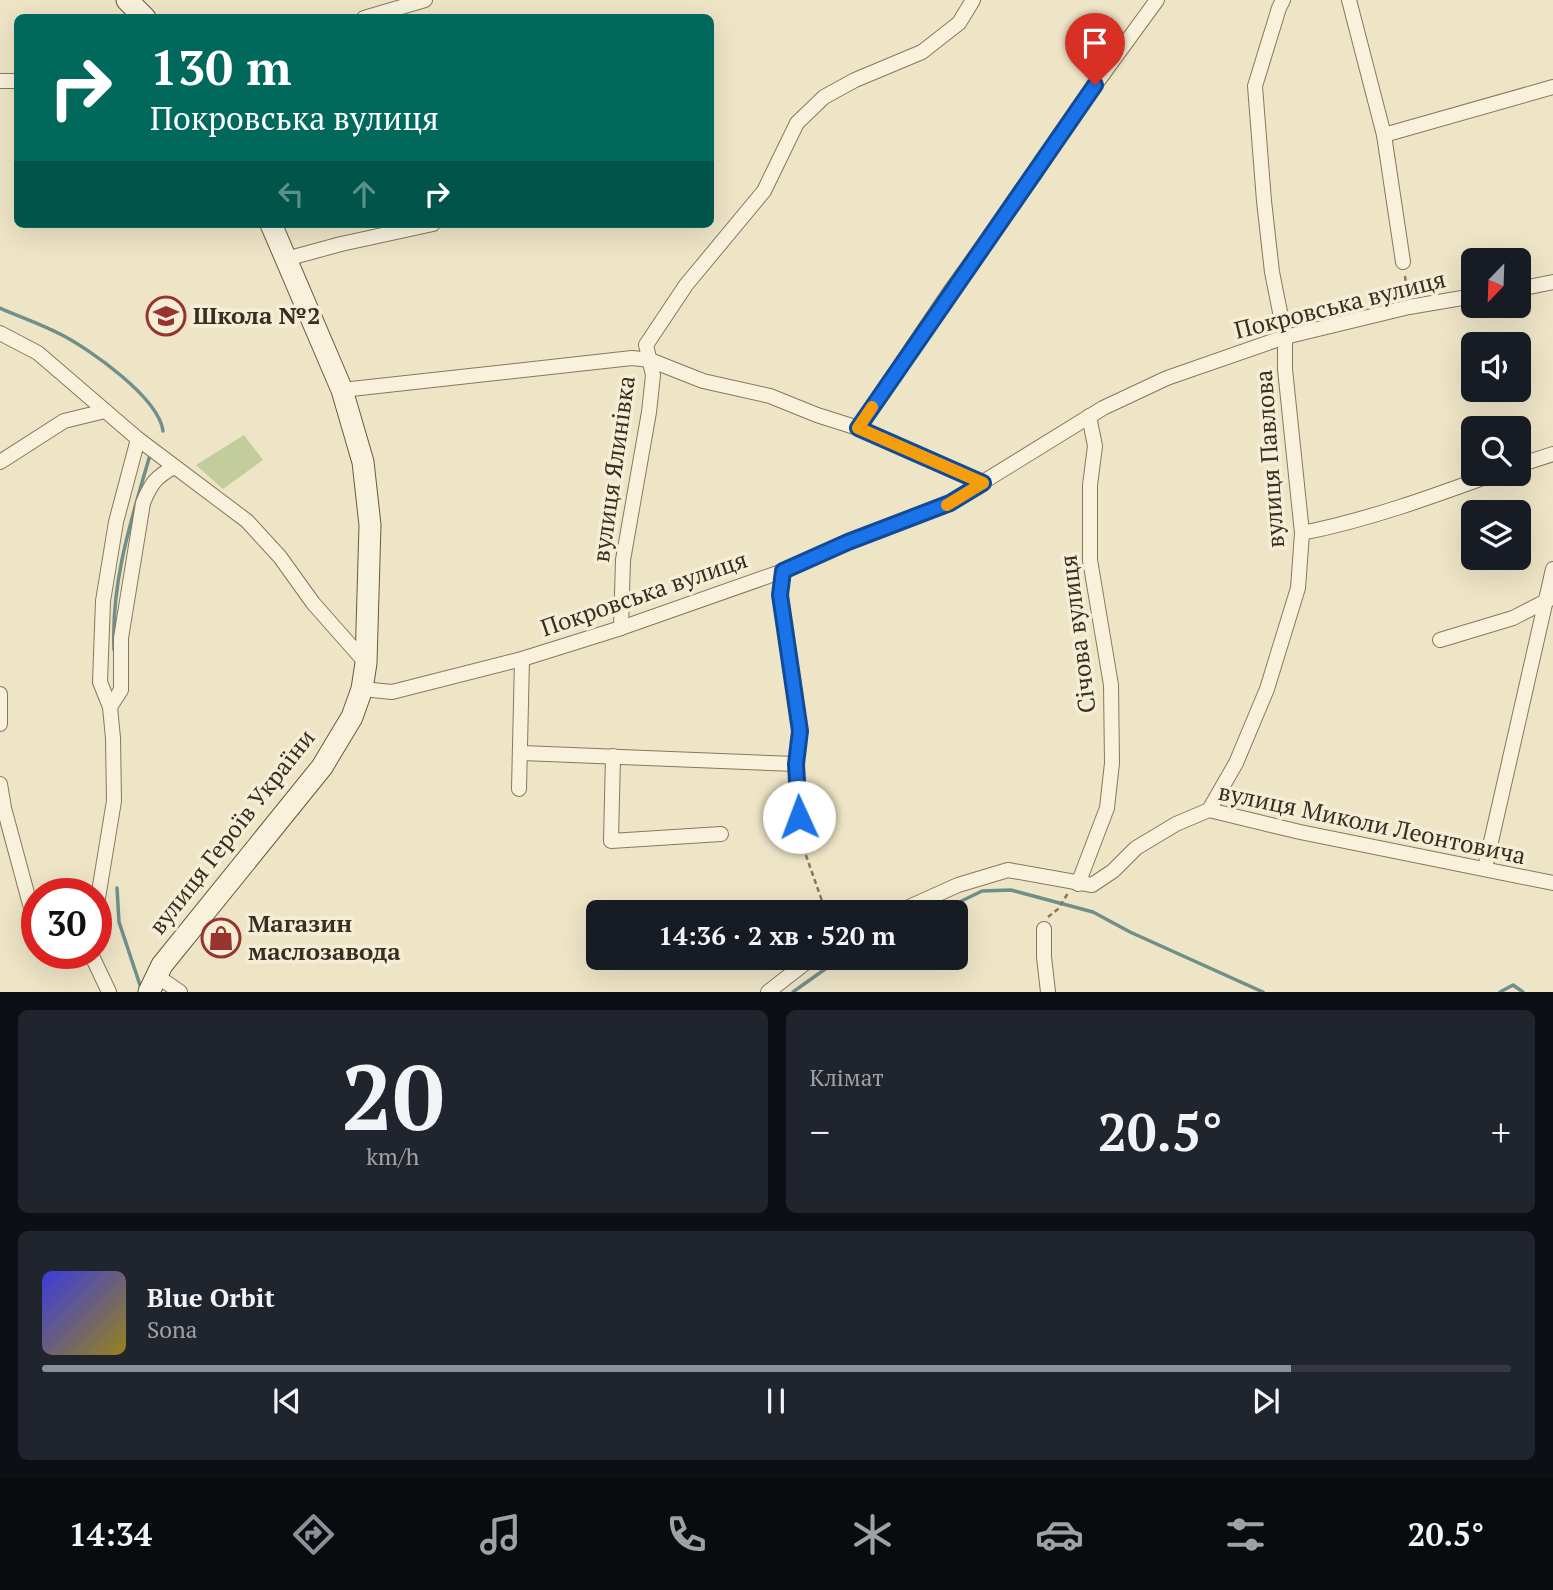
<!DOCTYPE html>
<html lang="uk">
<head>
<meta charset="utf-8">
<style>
	body { margin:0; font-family:"PT Serif",serif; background:#20242c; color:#f1f3f6; height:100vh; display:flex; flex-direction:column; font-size:26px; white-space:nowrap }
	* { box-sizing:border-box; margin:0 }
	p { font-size:23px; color:#9ea1a6 }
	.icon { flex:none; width:38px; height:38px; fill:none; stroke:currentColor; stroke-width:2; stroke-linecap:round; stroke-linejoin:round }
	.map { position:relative; height:992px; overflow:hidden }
	.side { display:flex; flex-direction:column; gap:18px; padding:18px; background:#0d0f14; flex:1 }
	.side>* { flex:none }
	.guide { position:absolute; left:14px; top:14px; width:700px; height:214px; border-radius:10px; box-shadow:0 7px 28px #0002; background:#00695c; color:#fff; overflow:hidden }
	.needle { width:46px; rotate:203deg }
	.fabs { position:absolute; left:1461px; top:248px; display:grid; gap:14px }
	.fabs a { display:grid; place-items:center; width:70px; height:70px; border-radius:10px; background:#171b24; box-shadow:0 7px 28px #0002; font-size:35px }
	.speed { position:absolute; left:21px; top:878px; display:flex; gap:14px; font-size:35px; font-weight:700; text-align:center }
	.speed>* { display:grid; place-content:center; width:91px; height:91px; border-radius:50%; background:#171b24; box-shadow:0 7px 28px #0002; line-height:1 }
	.speed .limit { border:10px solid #d22; background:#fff; color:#111 }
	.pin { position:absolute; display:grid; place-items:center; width:60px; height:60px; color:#fff; margin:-72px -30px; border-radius:50% 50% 50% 0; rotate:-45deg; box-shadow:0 0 7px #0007 }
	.pin .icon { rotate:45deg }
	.me { position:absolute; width:77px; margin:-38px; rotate:358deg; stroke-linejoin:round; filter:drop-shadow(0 0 5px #0008) }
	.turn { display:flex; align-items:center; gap:24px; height:147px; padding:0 21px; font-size:32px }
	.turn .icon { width:91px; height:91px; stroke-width:2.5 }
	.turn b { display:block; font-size:49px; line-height:60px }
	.lanes { display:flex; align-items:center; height:66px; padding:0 21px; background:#0003; justify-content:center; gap:35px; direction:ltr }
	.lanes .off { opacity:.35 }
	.big { font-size:52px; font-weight:700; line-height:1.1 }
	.side .card { flex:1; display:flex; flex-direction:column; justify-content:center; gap:10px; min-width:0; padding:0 24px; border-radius:10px; background:#20242c }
	.side .dial { align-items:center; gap:0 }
	.dial b { font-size:91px; line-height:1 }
	.song { display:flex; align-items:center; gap:21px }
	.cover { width:84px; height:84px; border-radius:10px; background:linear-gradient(135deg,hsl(240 70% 55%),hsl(50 70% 35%)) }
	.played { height:7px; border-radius:4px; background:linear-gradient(90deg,#8c9099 85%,#363941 85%) }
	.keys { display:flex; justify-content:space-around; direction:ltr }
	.heat { display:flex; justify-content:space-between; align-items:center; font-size:38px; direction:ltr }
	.side .tiles { flex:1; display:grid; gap:18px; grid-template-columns:1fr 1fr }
	.card:last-child { grid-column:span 2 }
	.trip { position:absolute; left:586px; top:900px; width:382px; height:70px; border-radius:10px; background:#171b24; box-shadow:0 7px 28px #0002; font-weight:700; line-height:70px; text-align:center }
	.tab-bar { display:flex; height:112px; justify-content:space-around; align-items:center; background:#090b0e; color:#9ea1a6 }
	.tab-bar .icon { width:49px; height:49px }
	.tab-bar .on { color:#8c9099 }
	.tab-bar b { font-size:32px; color:#f1f3f6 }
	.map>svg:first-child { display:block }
	.green { fill:#c3cc9b }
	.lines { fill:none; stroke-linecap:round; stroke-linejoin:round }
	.stream { stroke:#6f908a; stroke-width:3.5 }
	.street-casing { stroke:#89775d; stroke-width:16 }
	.secondary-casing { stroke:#6b5840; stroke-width:23 }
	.path { stroke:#89775d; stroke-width:2.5; stroke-dasharray:5 3.5; stroke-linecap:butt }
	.street { stroke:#f8f1db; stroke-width:14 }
	.secondary { stroke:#f8f1db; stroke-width:21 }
	.route-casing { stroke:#114b97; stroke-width:18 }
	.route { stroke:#1a73e8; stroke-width:12 }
	.slow { stroke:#f59e0b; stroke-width:12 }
	.labels { text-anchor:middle; stroke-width:7; stroke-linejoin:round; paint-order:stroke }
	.street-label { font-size:24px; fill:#3a2e20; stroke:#f5eed7 }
	.poi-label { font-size:24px; font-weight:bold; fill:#3a2e20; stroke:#f5eed7; text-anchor:start }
</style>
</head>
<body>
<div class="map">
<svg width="1553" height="992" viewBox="0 0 1553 992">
	<rect width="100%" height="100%" fill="#eee5c7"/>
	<polygon class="green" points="244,435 263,460 223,489 196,465"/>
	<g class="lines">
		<g class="stream">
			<path d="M0 308C20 317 41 324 60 334 90 349 159 398 163 431"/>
			<path d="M114 650C111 581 131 521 150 455"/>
			<polyline points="117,888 119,922 141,988"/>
			<polyline points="939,912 982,891 1011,890 1093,912 1130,932 1263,992"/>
			<polyline points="793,992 842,957"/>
			<polyline points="1500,992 1513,985 1523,992"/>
		</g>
		<defs>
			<g id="street">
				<polyline points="1349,0 1384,135 1403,262"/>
				<polyline points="364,18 425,0"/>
				<polyline points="0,81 18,81"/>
				<polyline points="1384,135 1553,87"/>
				<polyline points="286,259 341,244 433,224"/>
				<polyline points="1519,289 1553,282"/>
				<polyline points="0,333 38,353 138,439 116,522 103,601 100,682 110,707 113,738 114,801 96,910"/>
				<polyline points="342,390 632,358 650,360 703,381 770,396 817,415 858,428 983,483"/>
				<polyline points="858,428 949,293 1034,175 1079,107 1157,0"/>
				<polyline points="138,439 247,521 280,557 313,603 366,663"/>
				<polyline points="0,462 64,421 105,411"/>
				<polyline points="1519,465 1553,454"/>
				<path d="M1302 533C1368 520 1431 497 1494 474"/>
				<polyline points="783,571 780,595 800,731 796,764 799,834"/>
				<polyline points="621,628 623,560 649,412 653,375 646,345 686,285 764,191 797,123 824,97 855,80 922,52 959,23 973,0"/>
				<polyline points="1440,640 1513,618 1550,599"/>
				<polyline points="362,689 392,692 522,659 621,628 783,571 848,542 949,503 1103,408 1167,378 1285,337 1409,307 1474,296"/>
				<polyline points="0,694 0,724"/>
				<path d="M110 707 121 690V638L143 503C151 483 156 477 174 467"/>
				<polyline points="522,753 796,764"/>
				<polyline points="613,756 611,841 721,834"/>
				<polyline points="0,784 4,808 31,908 37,914"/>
				<polyline points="519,789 522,659"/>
				<polyline points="1209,810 1236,763 1267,689 1298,588 1302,533 1285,369 1285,337 1272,272 1264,201 1255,86 1279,8 1283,0"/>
				<polyline points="1485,868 1553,569"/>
				<polyline points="1078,884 1107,808 1112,763 1111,685 1090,560 1090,485 1095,446 1089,416"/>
				<polyline points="898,912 958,885 1008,870 1092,885 1113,871 1136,848 1176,824 1209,810 1300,832 1553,883"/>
				<polyline points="1044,929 1044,957 1048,992"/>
				<polyline points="91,954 109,992"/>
				<polyline points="157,976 180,992"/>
				<polyline points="768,992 813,957"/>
			</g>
			<g id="secondary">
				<polyline points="127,0 145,18"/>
				<polyline points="149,992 162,965 322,767 352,717 362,689 366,663 370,525 363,462 342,390 271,224"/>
			</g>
		</defs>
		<use href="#street" class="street-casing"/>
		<use href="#secondary" class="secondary-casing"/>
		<g class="path">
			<polyline points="1405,276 1407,293"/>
			<polyline points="803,847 826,912"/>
			<polyline points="1048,917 1058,909 1068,893"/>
		</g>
		<use href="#street" class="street"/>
		<use href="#secondary" class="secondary"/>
	</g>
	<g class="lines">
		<defs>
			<polyline id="route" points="799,817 796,764 800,731 780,595 783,571 848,542 950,503 983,483 858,428 1095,85"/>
		</defs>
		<use href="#route" class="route-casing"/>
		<use href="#route" class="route"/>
		<polyline class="slow" points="872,407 858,428 983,483 947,505"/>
	</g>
	<defs>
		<symbol id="school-ring" viewBox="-11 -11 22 22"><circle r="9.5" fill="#f5eed7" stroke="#97342e" stroke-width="1.5"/><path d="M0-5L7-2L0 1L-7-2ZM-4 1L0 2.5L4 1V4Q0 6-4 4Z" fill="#97342e"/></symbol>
		<symbol id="shop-ring" viewBox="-11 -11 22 22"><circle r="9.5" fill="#f5eed7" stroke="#97342e" stroke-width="1.5"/><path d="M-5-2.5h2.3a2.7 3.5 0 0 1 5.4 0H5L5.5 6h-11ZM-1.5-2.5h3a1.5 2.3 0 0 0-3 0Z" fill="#97342e"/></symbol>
	</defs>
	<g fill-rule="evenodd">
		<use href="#school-ring" x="144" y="294" width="44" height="44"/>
		<use href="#shop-ring" x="199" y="916" width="44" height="44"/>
	</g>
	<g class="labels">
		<g class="street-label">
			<text transform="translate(1340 305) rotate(-14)" y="8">Покровська вулиця</text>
			<text transform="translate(1270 459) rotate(-94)" y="8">вулиця Павлова</text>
			<text transform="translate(614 469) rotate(-82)" y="8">вулиця Ялинівка</text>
			<text transform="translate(644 594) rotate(-19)" y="8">Покровська вулиця</text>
			<text transform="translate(1078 634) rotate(-97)" y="8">Січова вулиця</text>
			<text transform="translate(1372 824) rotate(12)" y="8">вулиця Миколи Леонтовича</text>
			<text transform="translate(232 832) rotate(-52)" y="8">вулиця Героїв України</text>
		</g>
		<g class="poi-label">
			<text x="193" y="324">Школа №2</text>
			<text x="248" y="932">Магазин<tspan x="248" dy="28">маслозавода</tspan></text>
		</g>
	</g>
</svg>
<div class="fabs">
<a><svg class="needle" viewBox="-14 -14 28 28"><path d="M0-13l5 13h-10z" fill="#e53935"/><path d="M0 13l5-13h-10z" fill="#9ea1a6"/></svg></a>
<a><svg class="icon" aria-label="sound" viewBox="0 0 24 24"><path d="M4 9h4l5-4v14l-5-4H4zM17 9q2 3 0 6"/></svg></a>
<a><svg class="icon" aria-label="search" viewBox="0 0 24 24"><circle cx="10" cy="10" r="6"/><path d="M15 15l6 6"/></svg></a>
<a><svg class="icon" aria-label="layers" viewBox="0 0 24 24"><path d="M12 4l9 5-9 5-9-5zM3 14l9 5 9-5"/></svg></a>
</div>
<div class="speed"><div class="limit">30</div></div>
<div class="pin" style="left:1095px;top:85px;background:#d93025"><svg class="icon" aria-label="arrive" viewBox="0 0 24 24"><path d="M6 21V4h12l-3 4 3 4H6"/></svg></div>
<svg class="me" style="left:799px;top:817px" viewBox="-20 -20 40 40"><circle r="19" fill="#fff"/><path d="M0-13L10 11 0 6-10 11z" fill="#1a73e8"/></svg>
<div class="trip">14:36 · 2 хв · 520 m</div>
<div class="guide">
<div class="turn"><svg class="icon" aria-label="right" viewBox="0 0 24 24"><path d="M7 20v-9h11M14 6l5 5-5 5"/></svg><div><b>130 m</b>Покровська вулиця</div></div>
<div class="lanes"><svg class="icon off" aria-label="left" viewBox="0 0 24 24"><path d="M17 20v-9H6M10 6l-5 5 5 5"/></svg><svg class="icon off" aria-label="ahead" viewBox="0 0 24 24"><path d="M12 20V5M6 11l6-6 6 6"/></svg><svg class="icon" aria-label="right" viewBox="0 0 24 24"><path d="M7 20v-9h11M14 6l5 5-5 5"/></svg></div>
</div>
</div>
<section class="side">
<div class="tiles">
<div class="card dial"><b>20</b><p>km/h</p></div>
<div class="card"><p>Клімат</p>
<div class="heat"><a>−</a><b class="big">20.5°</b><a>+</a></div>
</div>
<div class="card">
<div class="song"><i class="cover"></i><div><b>Blue Orbit</b><p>Sona</p></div></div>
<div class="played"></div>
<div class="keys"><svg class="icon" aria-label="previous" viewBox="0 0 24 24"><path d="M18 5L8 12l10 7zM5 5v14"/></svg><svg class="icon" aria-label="pause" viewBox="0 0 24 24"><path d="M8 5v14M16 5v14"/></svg><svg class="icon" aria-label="next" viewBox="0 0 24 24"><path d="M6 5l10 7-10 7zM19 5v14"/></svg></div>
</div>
</div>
</section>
<nav class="tab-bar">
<b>14:34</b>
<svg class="icon on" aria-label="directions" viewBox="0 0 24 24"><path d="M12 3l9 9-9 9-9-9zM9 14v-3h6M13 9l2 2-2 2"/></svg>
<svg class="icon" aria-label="music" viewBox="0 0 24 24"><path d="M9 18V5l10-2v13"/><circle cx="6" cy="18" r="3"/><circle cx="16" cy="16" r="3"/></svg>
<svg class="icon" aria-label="phone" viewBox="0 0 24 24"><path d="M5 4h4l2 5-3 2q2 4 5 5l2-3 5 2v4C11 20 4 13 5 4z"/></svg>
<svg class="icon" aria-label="climate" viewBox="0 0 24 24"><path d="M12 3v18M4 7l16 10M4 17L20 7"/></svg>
<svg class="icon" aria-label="car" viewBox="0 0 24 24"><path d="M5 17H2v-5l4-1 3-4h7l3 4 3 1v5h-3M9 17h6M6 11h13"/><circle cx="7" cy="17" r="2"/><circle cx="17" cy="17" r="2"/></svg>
<svg class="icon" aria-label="filters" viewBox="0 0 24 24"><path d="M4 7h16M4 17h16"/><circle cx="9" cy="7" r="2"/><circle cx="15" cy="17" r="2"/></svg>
<b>20.5°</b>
</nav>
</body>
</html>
